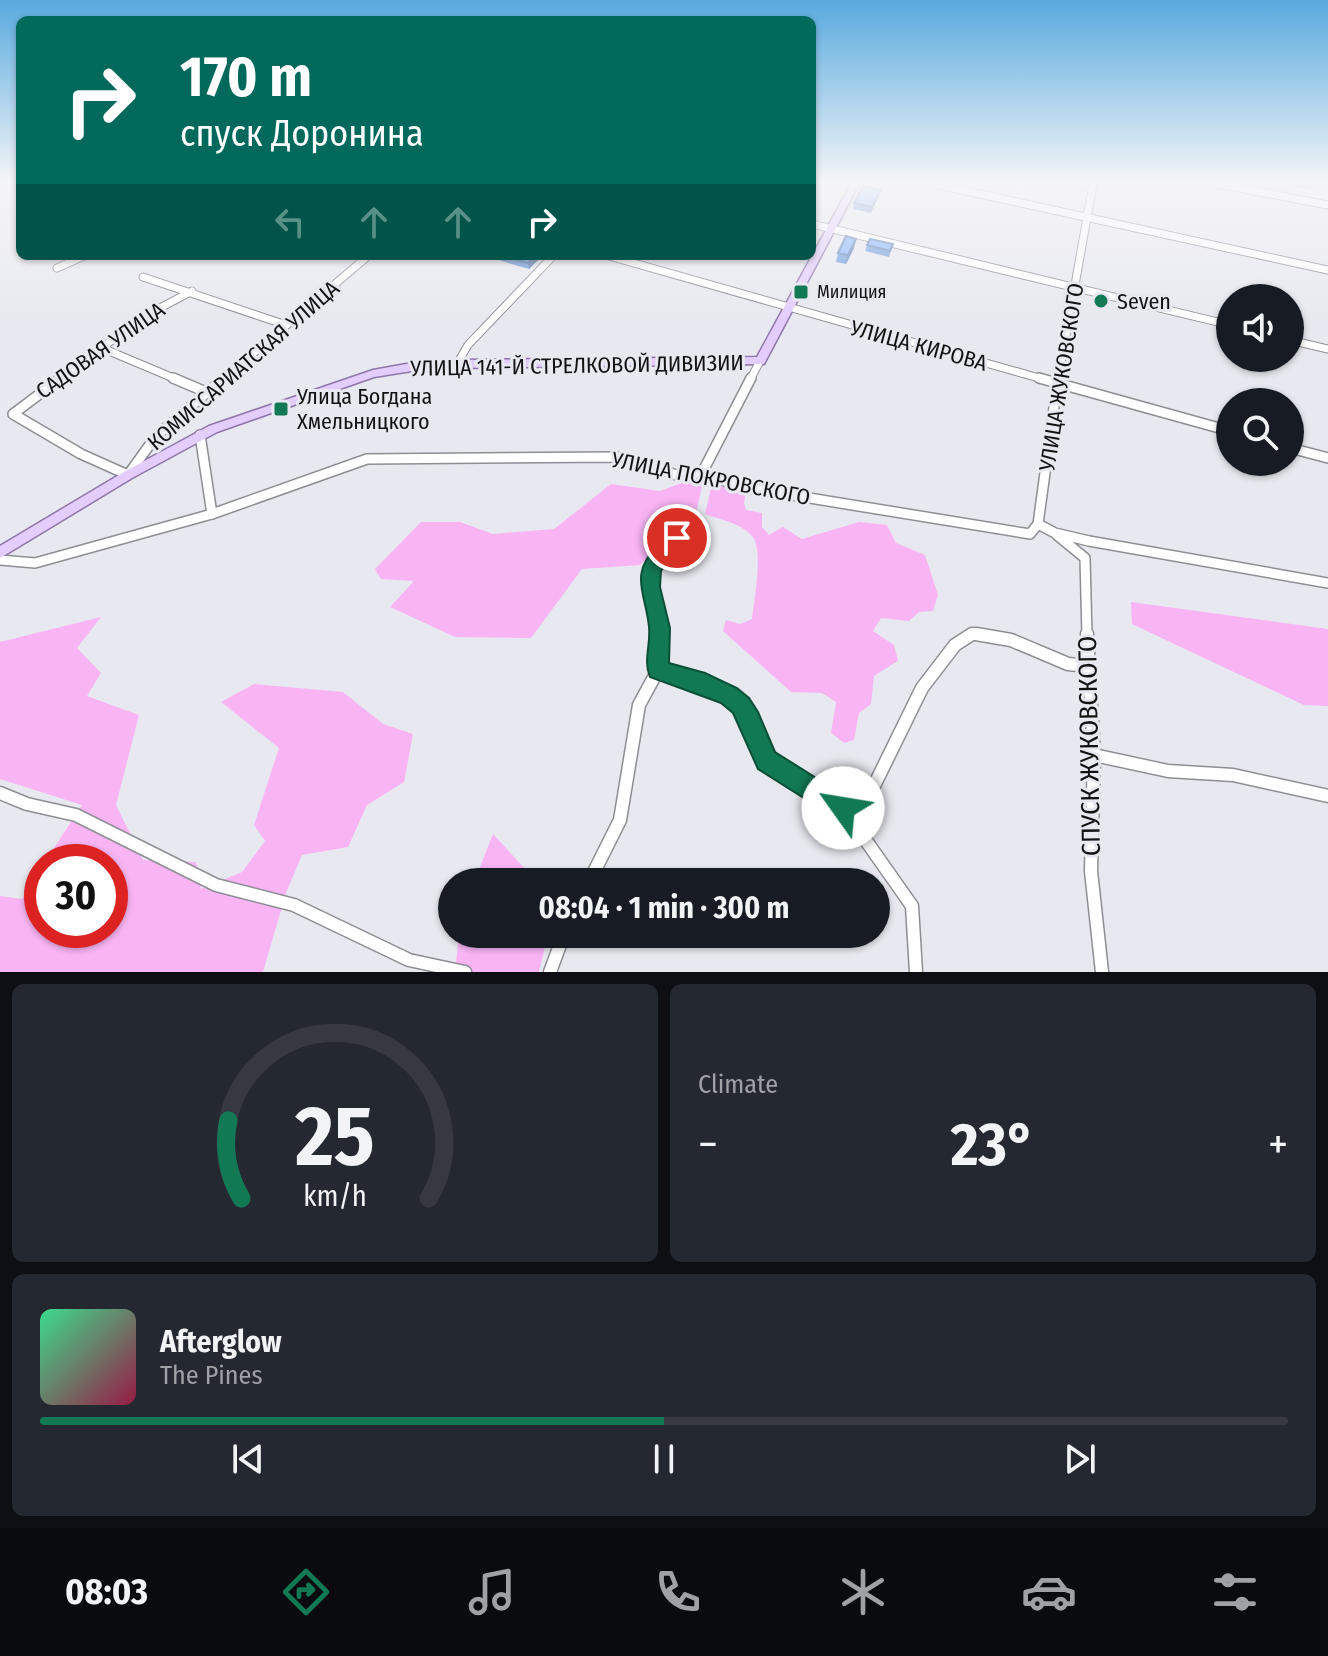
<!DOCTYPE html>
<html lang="en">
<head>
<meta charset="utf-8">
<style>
	body { margin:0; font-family:"Fira Sans Condensed",sans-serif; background:#242831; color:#f1f3f6; height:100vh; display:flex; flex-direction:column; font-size:30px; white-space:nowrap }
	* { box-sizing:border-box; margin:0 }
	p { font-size:26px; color:#9ea1a6 }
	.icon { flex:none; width:44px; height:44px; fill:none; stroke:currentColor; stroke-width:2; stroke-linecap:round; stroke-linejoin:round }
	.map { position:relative; height:972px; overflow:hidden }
	.panel { display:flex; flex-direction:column; gap:12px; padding:12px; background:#0d0f14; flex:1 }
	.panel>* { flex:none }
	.top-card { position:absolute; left:16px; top:16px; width:800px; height:244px; border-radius:12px; box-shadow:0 2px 6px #0004; background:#00695c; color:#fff; overflow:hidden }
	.controls { position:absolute; left:1216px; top:284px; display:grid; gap:16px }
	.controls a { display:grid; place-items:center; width:88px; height:88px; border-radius:50%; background:#171b24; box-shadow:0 2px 6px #0004; font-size:40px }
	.speed { position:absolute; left:24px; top:844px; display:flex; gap:16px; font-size:40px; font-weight:700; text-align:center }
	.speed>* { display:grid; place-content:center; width:104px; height:104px; border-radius:50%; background:#171b24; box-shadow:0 2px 6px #0004; line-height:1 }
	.speed .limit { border:12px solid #d22; background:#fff; color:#111 }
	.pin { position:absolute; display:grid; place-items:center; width:68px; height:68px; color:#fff; margin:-34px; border:4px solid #fff; border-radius:50%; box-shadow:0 2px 8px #0007 }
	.me { position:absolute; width:88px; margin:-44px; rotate:302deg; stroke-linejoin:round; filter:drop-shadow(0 0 6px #0008) }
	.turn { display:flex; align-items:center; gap:28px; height:168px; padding:0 32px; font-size:36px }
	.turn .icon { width:104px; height:104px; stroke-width:2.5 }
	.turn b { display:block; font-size:56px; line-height:68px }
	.lanes { display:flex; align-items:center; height:76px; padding:0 32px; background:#0003; justify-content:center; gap:40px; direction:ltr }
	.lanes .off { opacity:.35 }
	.big { font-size:60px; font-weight:700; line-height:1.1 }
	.panel .tile { flex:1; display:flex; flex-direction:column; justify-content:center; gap:12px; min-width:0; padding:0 28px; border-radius:12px; background:#242831 }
	.panel .dial { align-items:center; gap:0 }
	.dial svg { height:208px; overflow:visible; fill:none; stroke:#363941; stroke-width:7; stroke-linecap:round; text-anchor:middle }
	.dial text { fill:#f1f3f6; stroke:none }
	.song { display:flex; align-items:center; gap:24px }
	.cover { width:96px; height:96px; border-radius:12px; background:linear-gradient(135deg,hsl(150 70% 55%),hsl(340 70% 35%)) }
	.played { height:8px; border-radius:4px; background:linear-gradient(90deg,#117953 50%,#363941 50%) }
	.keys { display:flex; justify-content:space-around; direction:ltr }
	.heat { display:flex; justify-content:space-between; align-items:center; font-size:44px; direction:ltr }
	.panel .tiles { flex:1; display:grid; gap:12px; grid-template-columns:1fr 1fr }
	.tile:last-child { grid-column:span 2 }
	.trip { position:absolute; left:438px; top:868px; width:452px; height:80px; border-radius:40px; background:#171b24; box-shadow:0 2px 6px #0004; font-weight:700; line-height:80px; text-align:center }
	.dock { display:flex; height:128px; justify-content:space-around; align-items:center; background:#090b0e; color:#9ea1a6 }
	.dock .icon { width:56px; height:56px }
	.dock .on { color:#117953 }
	.dock b { font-size:36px; color:#f1f3f6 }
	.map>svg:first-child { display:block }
	.green { fill:#f9b4f4 }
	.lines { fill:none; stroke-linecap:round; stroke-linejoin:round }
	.minor-far2-casing { stroke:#8d8e94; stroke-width:9 }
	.minor-far1-casing { stroke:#8d8e94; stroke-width:12 }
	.minor-casing { stroke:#8d8e94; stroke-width:15 }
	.major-casing { stroke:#8e76aa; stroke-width:3 }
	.minor-far2 { stroke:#fff; stroke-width:7 }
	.minor-far1 { stroke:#fff; stroke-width:9 }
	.minor { stroke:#fff; stroke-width:12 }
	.major { fill:#e3cdfd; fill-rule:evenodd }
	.wall { fill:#6796da }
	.shaded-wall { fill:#547ab1 }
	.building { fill:#78aefd; stroke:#547ab1; stroke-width:2 }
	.route { fill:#117953; stroke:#0b4f36; stroke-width:2 }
	.poi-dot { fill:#117953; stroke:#e8e9f0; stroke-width:3 }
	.labels { text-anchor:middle; stroke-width:6; stroke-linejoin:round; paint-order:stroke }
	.far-poi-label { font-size:18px; fill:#121214; stroke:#e8e9f0; text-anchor:start }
	.poi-label { font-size:22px; fill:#121214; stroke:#e8e9f0; text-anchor:start }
	.street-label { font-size:22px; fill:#121214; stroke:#e8e9f0 }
	.near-street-label { font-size:26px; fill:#121214; stroke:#e8e9f0 }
</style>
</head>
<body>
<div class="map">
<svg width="1328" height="972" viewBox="0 0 1328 972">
	<rect width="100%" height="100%" fill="#e8e9f0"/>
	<g class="green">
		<polygon points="698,477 703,482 696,513 640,565 582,569 531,638 455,637 390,607 414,581 381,579 375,569 421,522 460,522 493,534 554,529 611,484 660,491"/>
		<path d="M716 485 746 492 744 503 746 510 762 513V527L769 535 783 527 802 539 859 522 887 525 896 543 925 555 938 595 933 611 919 612 909 621 881 618 873 631 894 645 898 661 874 676 871 704 859 713 854 740 844 743 831 733 836 702 822 693 791 692 723 631 726 620 740 624 752 619C754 600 764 549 752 536 741 523 721 520 705 514L711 488Z"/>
		<polygon points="1131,602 1328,629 1328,706 1304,705 1132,624"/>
		<polygon points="101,617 77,648 101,673 87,696 139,715 116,805 143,860 196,862 201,889 242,872 265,841 254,825 279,748 221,702 254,684 343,692 383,724 413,734 404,782 367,805 348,847 302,855 286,893 263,972 0,972 0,896 22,899 42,867 42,930 110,930 110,862 45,862 82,805 0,779 0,642"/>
		<polygon points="493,834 537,882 474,882"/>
		<polygon points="459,934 548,934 539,972 455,972"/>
	</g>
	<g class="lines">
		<defs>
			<g id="minor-far2">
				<polyline points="934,184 1328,270"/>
				<polyline points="1218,184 1328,205"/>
				<polyline points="812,224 1230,325"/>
				<polyline points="609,256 1046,380"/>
				<polyline points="57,268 84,256"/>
				<polyline points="143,277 286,325"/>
				<polyline points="1290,340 1328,349"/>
				<polyline points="102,348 178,380"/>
				<polyline points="457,364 468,345 553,256"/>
				<polyline points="58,380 145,316 192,291"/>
				<polyline points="222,380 368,256"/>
				<polyline points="750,380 760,361"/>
				<polyline points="1058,380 1093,184"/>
			</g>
			<g id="minor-far1">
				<polyline points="61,378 13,414 81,454 128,475 156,436 224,378"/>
				<polyline points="173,378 206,392"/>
				<polyline points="1039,378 1230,431"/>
				<polyline points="200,435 212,514"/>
				<polyline points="1290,448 1328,458"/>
				<polyline points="702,473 751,378"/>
				<polyline points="1038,524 1058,378"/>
				<polyline points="1057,535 1085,558 1087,636"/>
				<polyline points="0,560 35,563 212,514 367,459 616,457 645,463 676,475 702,473 742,487 1030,534 1038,524 1055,533 1089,541 1328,583"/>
				<path d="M660 636C660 624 656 611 653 599 644 563 667 547 690 524"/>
				<polyline points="969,636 973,634 989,636"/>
			</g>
			<g id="minor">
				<polyline points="976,634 1011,640 1068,664 1088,666"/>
				<polyline points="1087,634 1094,755 1091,871 1102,972"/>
				<polyline points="658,670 698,683 728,697 749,720 766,761 843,808 912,906 916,972"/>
				<polyline points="1094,755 1168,771 1233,775 1328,796"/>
				<polyline points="0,793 27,804 76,815 216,885 294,905 409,960 465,972"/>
				<polyline points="843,808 870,794 922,688 955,645 972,634"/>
				<polyline points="589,882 620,820 639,705 658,670 660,634"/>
				<polyline points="550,972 564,934"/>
			</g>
			<polygon id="major" points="851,184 859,184 764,364 457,368 412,371 374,377 217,432 132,478 0,558 0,546 124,472 209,426 373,370 412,363 457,360 757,357"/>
		</defs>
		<use href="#minor-far2" class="minor-far2-casing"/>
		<use href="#minor-far1" class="minor-far1-casing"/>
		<use href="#minor" class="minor-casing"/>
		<use href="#major" class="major-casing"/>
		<use href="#minor-far2" class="minor-far2"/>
		<use href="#minor-far1" class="minor-far1"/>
		<use href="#minor" class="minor"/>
		<use href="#major" class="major"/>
	</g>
	<g class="wall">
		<polygon points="1290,184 1310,184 1311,186 1309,189 1290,186"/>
		<polygon points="879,195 871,213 853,209 854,203"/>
		<polygon points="867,245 891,250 889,257 865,251"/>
		<polygon points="854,248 846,264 836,262 838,253"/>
		<polygon points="500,256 542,256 529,269 501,261"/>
	</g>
	<g class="shaded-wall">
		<polygon points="856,239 854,248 846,264 848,255"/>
		<polygon points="535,256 542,256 529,269 528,263"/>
	</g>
	<g class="building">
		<polygon points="863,186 881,190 872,207 854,203"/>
		<polygon points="846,236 856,239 848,255 838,253"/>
		<polygon points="870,239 893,244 890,251 867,245"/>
		<polygon points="503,256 535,256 528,263"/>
	</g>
	<linearGradient id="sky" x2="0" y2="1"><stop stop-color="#58aadf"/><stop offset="0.57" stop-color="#f5f5f8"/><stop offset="1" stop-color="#f5f5f8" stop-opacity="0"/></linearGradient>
	<rect width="1328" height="320" fill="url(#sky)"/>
	<path class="route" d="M677 530 684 532 687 538 661 571 660 587 670 628 669 663 705 673 737 688 749 698 758 712 775 752 851 800 855 808 851 817 843 820 834 817 758 769 733 713 721 703 650 677C643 661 651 644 649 627 646 593 628 575 658 545 664 539 669 533 677 530Z"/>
	<g class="poi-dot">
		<rect x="793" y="284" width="16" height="16" rx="4"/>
		<circle cx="1101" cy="301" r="8"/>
		<rect x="273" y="401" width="16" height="16" rx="4"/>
	</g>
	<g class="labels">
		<g class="far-poi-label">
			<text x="817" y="298">Милиция</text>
		</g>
		<g class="poi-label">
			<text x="1117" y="309">Seven</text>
			<text x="297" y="404">Улица Богдана<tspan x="297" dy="25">Хмельницкого</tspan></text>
		</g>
		<g class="street-label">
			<text transform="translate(919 345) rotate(15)" y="8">УЛИЦА КИРОВА</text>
			<text transform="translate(100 350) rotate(-35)" y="8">САДОВАЯ УЛИЦА</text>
			<text transform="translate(243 365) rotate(-41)" y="8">КОМИССАРИАТСКАЯ УЛИЦА</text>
			<text transform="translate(577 365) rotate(-1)" y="8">УЛИЦА 141-Й СТРЕЛКОВОЙ ДИВИЗИИ</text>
			<text transform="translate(1061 377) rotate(-81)" y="8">УЛИЦА ЖУКОВСКОГО</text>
			<text transform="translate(711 478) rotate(11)" y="8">УЛИЦА ПОКРОВСКОГО</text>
		</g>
		<g class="near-street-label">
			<text transform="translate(1089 746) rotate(-91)" y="9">СПУСК ЖУКОВСКОГО</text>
		</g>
	</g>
</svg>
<div class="controls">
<a><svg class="icon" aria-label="sound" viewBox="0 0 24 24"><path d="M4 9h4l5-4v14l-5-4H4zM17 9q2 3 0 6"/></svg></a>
<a><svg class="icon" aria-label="search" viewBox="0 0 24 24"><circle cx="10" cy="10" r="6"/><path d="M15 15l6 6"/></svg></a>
</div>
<div class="speed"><div class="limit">30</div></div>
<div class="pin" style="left:677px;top:538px;background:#d93025"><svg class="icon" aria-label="arrive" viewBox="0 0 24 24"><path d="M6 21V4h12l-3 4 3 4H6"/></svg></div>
<svg class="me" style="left:843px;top:808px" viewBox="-20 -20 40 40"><circle r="19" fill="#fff"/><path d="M0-13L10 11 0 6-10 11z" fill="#117953"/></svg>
<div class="trip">08:04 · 1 min · 300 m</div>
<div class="top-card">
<div class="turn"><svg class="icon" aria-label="right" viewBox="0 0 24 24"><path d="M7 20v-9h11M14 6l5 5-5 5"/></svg><div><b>170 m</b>спуск Доронина</div></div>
<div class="lanes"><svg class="icon off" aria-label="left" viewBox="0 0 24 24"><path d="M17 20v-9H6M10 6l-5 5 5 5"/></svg><svg class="icon off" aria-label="ahead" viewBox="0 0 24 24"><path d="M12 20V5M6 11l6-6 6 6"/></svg><svg class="icon off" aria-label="ahead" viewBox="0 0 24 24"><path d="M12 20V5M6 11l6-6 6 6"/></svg><svg class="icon" aria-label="right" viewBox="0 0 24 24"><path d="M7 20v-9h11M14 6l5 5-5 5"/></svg></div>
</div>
</div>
<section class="panel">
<div class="tiles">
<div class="tile dial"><svg viewBox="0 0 100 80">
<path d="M14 69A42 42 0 1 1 86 69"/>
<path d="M14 69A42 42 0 0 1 9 39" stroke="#117953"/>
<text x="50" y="56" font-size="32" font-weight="700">25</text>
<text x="50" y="72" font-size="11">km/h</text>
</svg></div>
<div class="tile"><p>Climate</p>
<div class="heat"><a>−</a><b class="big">23°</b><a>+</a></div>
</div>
<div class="tile">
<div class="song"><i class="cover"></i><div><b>Afterglow</b><p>The Pines</p></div></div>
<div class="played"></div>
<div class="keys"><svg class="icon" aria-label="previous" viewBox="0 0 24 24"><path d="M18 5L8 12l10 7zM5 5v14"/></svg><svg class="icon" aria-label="pause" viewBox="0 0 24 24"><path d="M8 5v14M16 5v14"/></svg><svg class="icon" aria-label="next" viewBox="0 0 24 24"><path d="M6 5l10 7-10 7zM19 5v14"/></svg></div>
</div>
</div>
</section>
<nav class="dock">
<b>08:03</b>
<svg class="icon on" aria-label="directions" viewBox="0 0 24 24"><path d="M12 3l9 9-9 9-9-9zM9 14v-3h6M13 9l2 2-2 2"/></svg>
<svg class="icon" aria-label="music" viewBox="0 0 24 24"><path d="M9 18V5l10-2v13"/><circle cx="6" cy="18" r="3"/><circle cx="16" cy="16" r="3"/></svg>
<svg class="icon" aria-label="phone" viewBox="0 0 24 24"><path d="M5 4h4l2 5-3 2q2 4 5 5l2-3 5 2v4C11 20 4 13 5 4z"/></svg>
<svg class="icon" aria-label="climate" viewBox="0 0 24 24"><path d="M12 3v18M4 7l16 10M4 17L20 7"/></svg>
<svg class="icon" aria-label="car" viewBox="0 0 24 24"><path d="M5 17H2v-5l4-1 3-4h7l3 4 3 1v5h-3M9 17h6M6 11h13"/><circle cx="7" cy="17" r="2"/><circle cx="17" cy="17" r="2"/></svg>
<svg class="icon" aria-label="filters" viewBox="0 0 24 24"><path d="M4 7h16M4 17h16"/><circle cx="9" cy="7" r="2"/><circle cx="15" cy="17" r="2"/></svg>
</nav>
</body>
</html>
